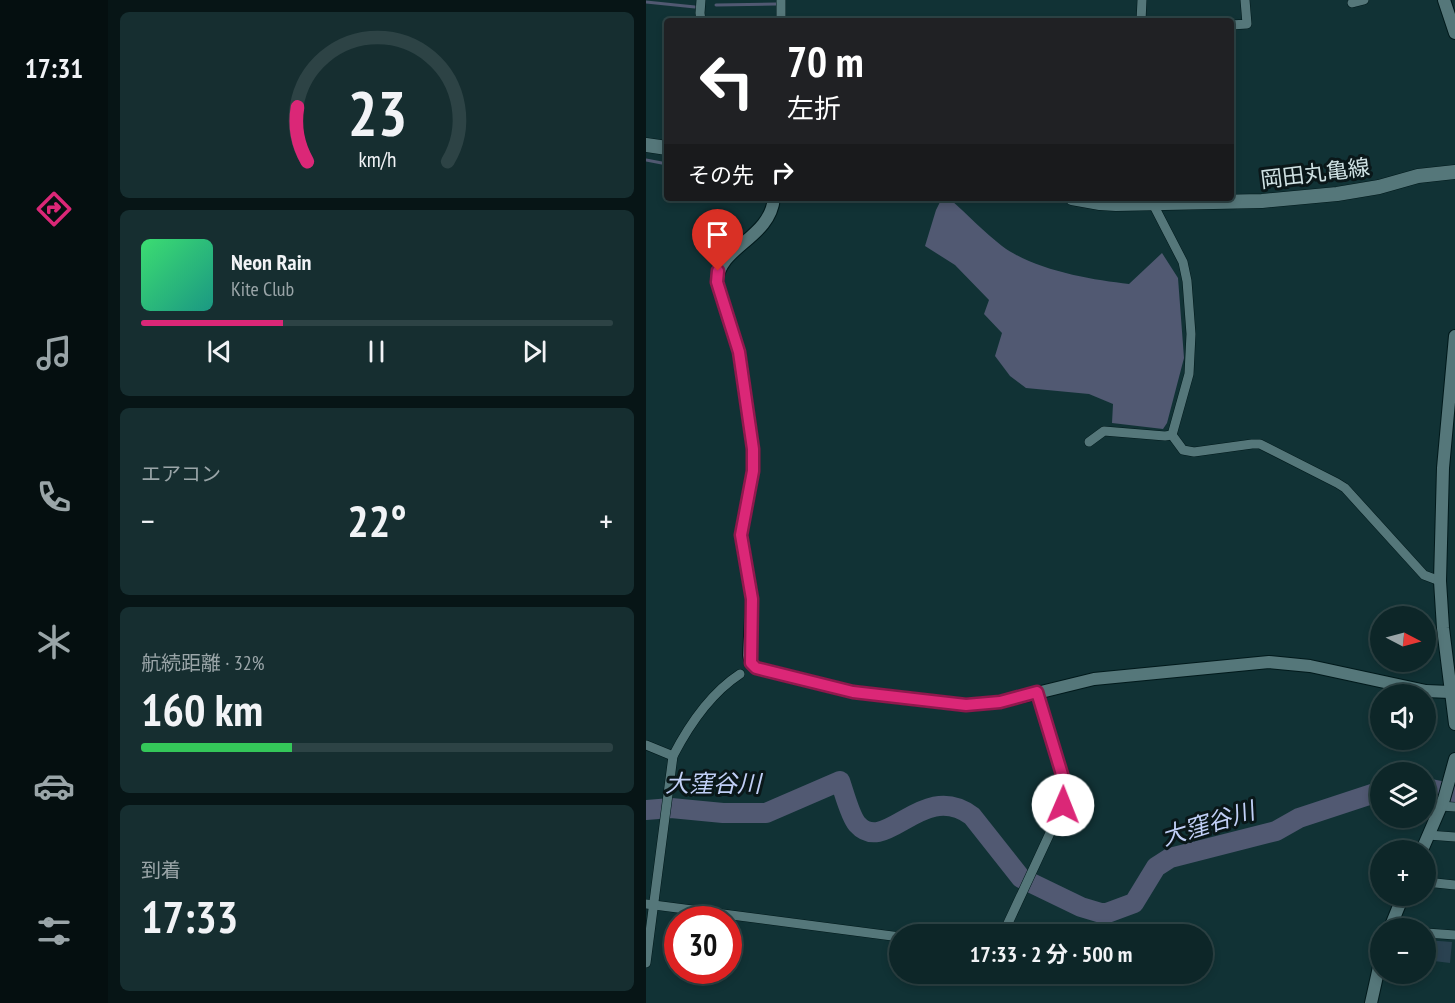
<!DOCTYPE html>
<html lang="ja">
<head>
<meta charset="utf-8">
<style>
	body { margin:0; font-family:"PT Sans Narrow","Noto Sans JP",sans-serif; background:#162e30; color:#f1f3f6; height:100vh; display:flex; flex-direction:column; font-size:22px; white-space:nowrap }
	* { box-sizing:border-box; margin:0 }
	p { font-size:20px; color:#9aa5a8 }
	.icon { flex:none; width:33px; height:33px; fill:none; stroke:currentColor; stroke-width:2; stroke-linecap:round; stroke-linejoin:round }
	.map { position:relative; flex:1; overflow:hidden }
	.details { display:flex; flex-direction:column; gap:12px; padding:12px; background:#071516; width:538px }
	.details>* { flex:none }
	.hud { position:absolute; left:18px; top:18px; width:570px; height:183px; border-radius:6px; box-shadow:0 3px 9px #0003,0 0 0 2px #2d4345; background:#202124; color:#fff; overflow:hidden }
	.needle { width:39px; rotate:96deg }
	.fabs { position:absolute; left:724px; top:606px; display:grid; gap:12px }
	.fabs a { display:grid; place-items:center; width:66px; height:66px; border-radius:50%; background:#0d2628; box-shadow:0 3px 9px #0003,0 0 0 2px #2d4345; font-size:30px }
	.speed { position:absolute; left:18px; top:906px; display:flex; gap:12px; font-size:30px; font-weight:700; text-align:center }
	.speed>* { display:grid; place-content:center; width:78px; height:78px; border-radius:50%; background:#0d2628; box-shadow:0 3px 9px #0003,0 0 0 2px #2d4345; line-height:1 }
	.speed .limit { border:9px solid #d22; background:#fff; color:#111 }
	.pin { position:absolute; display:grid; place-items:center; width:51px; height:51px; color:#fff; margin:-62px -26px; border-radius:50% 50% 50% 0; rotate:-45deg; box-shadow:0 0 6px #0007 }
	.pin .icon { rotate:45deg }
	.me { position:absolute; width:66px; margin:-33px; rotate:1deg; stroke-linejoin:round; filter:drop-shadow(0 0 4px #0008) }
	.turn { display:flex; align-items:center; gap:21px; height:126px; padding:0 24px; font-size:27px }
	.turn .icon { width:78px; height:78px; stroke-width:2.5 }
	.turn b { display:block; font-size:42px; line-height:51px }
	.then { display:flex; align-items:center; height:57px; padding:0 24px; background:#0003; gap:12px; font-size:22px }
	.big { font-size:45px; font-weight:700; line-height:1.1 }
	.details .tile { flex:1; display:flex; flex-direction:column; justify-content:center; gap:9px; min-width:0; padding:0 21px; border-radius:9px; background:#162e30 }
	.details .dial { align-items:center; gap:0 }
	.dial svg { height:156px; overflow:visible; fill:none; stroke:#2d4345; stroke-width:7; stroke-linecap:round; text-anchor:middle }
	.dial text { fill:#f1f3f6; stroke:none }
	.song { display:flex; align-items:center; gap:18px }
	.cover { width:72px; height:72px; border-radius:9px; background:linear-gradient(135deg,hsl(140 70% 55%),hsl(170 70% 35%)) }
	.played { height:6px; border-radius:3px; background:linear-gradient(90deg,#db2777 30%,#2d4345 30%) }
	.keys { display:flex; justify-content:space-around; direction:ltr }
	.heat { display:flex; justify-content:space-between; align-items:center; font-size:33px; direction:ltr }
	.charge { height:9px; border-radius:4px; background:linear-gradient(90deg,#34c759 32%,#2d4345 0) }
	.trip { position:absolute; left:243px; top:924px; width:324px; height:60px; border-radius:30px; background:#0d2628; box-shadow:0 3px 9px #0003,0 0 0 2px #2d4345; font-weight:700; line-height:60px; text-align:center }
	main { display:flex; flex:1; min-height:0 }
	.tabs { display:flex; flex-direction:column; width:108px; justify-content:space-around; align-items:center; background:#050f10; color:#9aa5a8 }
	.tabs .icon { width:42px; height:42px }
	.tabs .current { color:#db2777 }
	.tabs b { font-size:27px; color:#f1f3f6 }
	.map>svg:first-child { display:block }
	.water { fill:#515972 }
	.lines { fill:none; stroke-linecap:round; stroke-linejoin:round }
	.stream { stroke:#515972; stroke-width:3 }
	.river { stroke:#515972; stroke-width:20 }
	.building { fill:#2a4251 }
	.minor-casing { stroke:#01191b; stroke-width:10 }
	.tertiary-casing { stroke:#01191b; stroke-width:14 }
	.secondary-casing { stroke:#01191b; stroke-width:15 }
	.minor { stroke:#55777a; stroke-width:9 }
	.tertiary { stroke:#55777a; stroke-width:12 }
	.secondary { stroke:#55777a; stroke-width:14 }
	.route-casing { stroke:#8e194d; stroke-width:15 }
	.route { stroke:#db2777; stroke-width:10 }
	.labels { text-anchor:middle; stroke-width:6; stroke-linejoin:round; paint-order:stroke }
	.street-label { font-size:22px; fill:#cfe1e3; stroke:#0a1719 }
	.water-label { font-size:24px; font-style:italic; fill:#c1cff6; stroke:#0a1719 }
</style>
</head>
<body>
<main>
<nav class="tabs">
<b>17:31</b>
<svg class="icon current" aria-label="directions" viewBox="0 0 24 24"><path d="M12 3l9 9-9 9-9-9zM9 14v-3h6M13 9l2 2-2 2"/></svg>
<svg class="icon" aria-label="music" viewBox="0 0 24 24"><path d="M9 18V5l10-2v13"/><circle cx="6" cy="18" r="3"/><circle cx="16" cy="16" r="3"/></svg>
<svg class="icon" aria-label="phone" viewBox="0 0 24 24"><path d="M5 4h4l2 5-3 2q2 4 5 5l2-3 5 2v4C11 20 4 13 5 4z"/></svg>
<svg class="icon" aria-label="climate" viewBox="0 0 24 24"><path d="M12 3v18M4 7l16 10M4 17L20 7"/></svg>
<svg class="icon" aria-label="car" viewBox="0 0 24 24"><path d="M5 17H2v-5l4-1 3-4h7l3 4 3 1v5h-3M9 17h6M6 11h13"/><circle cx="7" cy="17" r="2"/><circle cx="17" cy="17" r="2"/></svg>
<svg class="icon" aria-label="filters" viewBox="0 0 24 24"><path d="M4 7h16M4 17h16"/><circle cx="9" cy="7" r="2"/><circle cx="15" cy="17" r="2"/></svg>
</nav>
<section class="details">
<div class="tile dial"><svg viewBox="0 0 100 80">
<path d="M14 69A42 42 0 1 1 86 69"/>
<path d="M14 69A42 42 0 0 1 9 41" stroke="#db2777"/>
<text x="50" y="56" font-size="32" font-weight="700">23</text>
<text x="50" y="72" font-size="11">km/h</text>
</svg></div>
<div class="tile">
<div class="song"><i class="cover"></i><div><b>Neon Rain</b><p>Kite Club</p></div></div>
<div class="played"></div>
<div class="keys"><svg class="icon" aria-label="previous" viewBox="0 0 24 24"><path d="M18 5L8 12l10 7zM5 5v14"/></svg><svg class="icon" aria-label="pause" viewBox="0 0 24 24"><path d="M8 5v14M16 5v14"/></svg><svg class="icon" aria-label="next" viewBox="0 0 24 24"><path d="M6 5l10 7-10 7zM19 5v14"/></svg></div>
</div>
<div class="tile"><p>エアコン</p>
<div class="heat"><a>−</a><b class="big">22°</b><a>+</a></div>
</div>
<div class="tile"><p>航続距離 · 32%</p><b class="big">160 km</b><div class="charge"></div></div>
<div class="tile"><p>到着</p><b class="big">17:33</b></div>
</section>
<div class="map">
<svg width="809" height="1003" viewBox="0 0 809 1003">
	<rect width="100%" height="100%" fill="#113235"/>
	<path class="water" d="M296 198 305 200C322 215 338 232 356 246 388 270 445 280 483 284L516 253 532 278 538 358 521 423 517 429 466 423 467 404 443 394 380 388 364 376 349 356 356 333 338 314 343 300 309 265 279 246 290 210Z"/>
	<g class="lines">
		<g class="stream">
			<polyline points="0,2 49,7"/>
			<polyline points="70,5 130,4"/>
			<polyline points="0,160 21,164"/>
		</g>
		<g class="river">
			<polyline points="780,788 809,794"/>
			<path d="M0 810 25 808 77 813H120L194 781C198 792 204 816 211 824 240 857 276 779 326 816L375 878 435 907 455 913H461L488 903 510 867 524 858 630 831 653 818 735 791"/>
		</g>
	</g>
	<polygon class="building" points="780,940 806,942 804,963 780,960"/>
	<g class="lines">
		<defs>
			<g id="minor">
				<polyline points="55,0 54,13 55,21"/>
				<polyline points="135,0 135,21"/>
				<polyline points="706,3 718,0"/>
				<polyline points="495,21 496,0"/>
				<polyline points="585,25 601,24 599,0"/>
				<polyline points="507,204 537,262 541,281 545,334 543,374 526,435"/>
				<polyline points="526,435 537,450 548,452 606,444 614,444 691,483 699,488 778,575 794,581"/>
				<polyline points="443,442 458,431 519,436 526,435"/>
				<polyline points="0,745 27,756"/>
				<polyline points="795,806 809,807"/>
				<polyline points="782,835 809,837"/>
				<polyline points="780,882 809,885"/>
				<polyline points="0,904 254,937"/>
				<polyline points="780,933 809,935"/>
				<polyline points="357,934 417,805 419,781 391,692"/>
				<path d="M0 963 27 756C43 725 65 693 94 674"/>
			</g>
			<g id="tertiary">
				<polyline points="798,0 809,33"/>
				<path d="M128 198C124 239 73 246 71 282L93 352 107 449V471L95 535 106 599 103 655 105 663 110 668 207 692 320 705 354 702 448 679 623 662 664 666 780 691 804 692"/>
				<polyline points="809,336 797,468 794,581 797,628 809,724"/>
				<polyline points="776,850 798,799 809,759"/>
				<polyline points="744,928 757,896"/>
				<polyline points="725,1003 735,958"/>
			</g>
			<g id="secondary">
				<polyline points="0,145 21,148"/>
				<polyline points="426,198 454,203 470,204 616,201 691,194 733,187 772,176 809,172"/>
			</g>
		</defs>
		<use href="#minor" class="minor-casing"/>
		<use href="#tertiary" class="tertiary-casing"/>
		<use href="#secondary" class="secondary-casing"/>
		<use href="#minor" class="minor"/>
		<use href="#tertiary" class="tertiary"/>
		<use href="#secondary" class="secondary"/>
	</g>
	<g class="lines">
		<defs>
			<polyline id="route" points="72,271 71,282 93,352 107,449 107,471 95,535 106,599 105,663 110,668 207,692 320,705 354,702 391,692 418,781 417,805"/>
		</defs>
		<use href="#route" class="route-casing"/>
		<use href="#route" class="route"/>
	</g>
	<g class="labels">
		<g class="street-label">
			<text transform="translate(669 173) rotate(-7)" y="8">岡田丸亀線</text>
		</g>
		<g class="water-label">
			<text x="67" y="792">大窪谷川</text>
			<text transform="translate(562 824) rotate(-17)" y="8">大窪谷川</text>
		</g>
	</g>
</svg>
<div class="fabs">
<a><svg class="needle" viewBox="-14 -14 28 28"><path d="M0-13l5 13h-10z" fill="#e53935"/><path d="M0 13l5-13h-10z" fill="#9aa5a8"/></svg></a>
<a><svg class="icon" aria-label="sound" viewBox="0 0 24 24"><path d="M4 9h4l5-4v14l-5-4H4zM17 9q2 3 0 6"/></svg></a>
<a><svg class="icon" aria-label="layers" viewBox="0 0 24 24"><path d="M12 4l9 5-9 5-9-5zM3 14l9 5 9-5"/></svg></a>
<a>+</a>
<a>−</a>
</div>
<div class="speed"><div class="limit">30</div></div>
<div class="pin" style="left:72px;top:271px;background:#d93025"><svg class="icon" aria-label="arrive" viewBox="0 0 24 24"><path d="M6 21V4h12l-3 4 3 4H6"/></svg></div>
<svg class="me" style="left:417px;top:805px" viewBox="-20 -20 40 40"><circle r="19" fill="#fff"/><path d="M0-13L10 11 0 6-10 11z" fill="#db2777"/></svg>
<div class="trip">17:33 · 2 分 · 500 m</div>
<div class="hud">
<div class="turn"><svg class="icon" aria-label="left" viewBox="0 0 24 24"><path d="M17 20v-9H6M10 6l-5 5 5 5"/></svg><div><b>70 m</b>左折</div></div>
<div class="then">その先<svg class="icon" aria-label="right" viewBox="0 0 24 24"><path d="M7 20v-9h11M14 6l5 5-5 5"/></svg></div>
</div>
</div>
</main>
</body>
</html>
